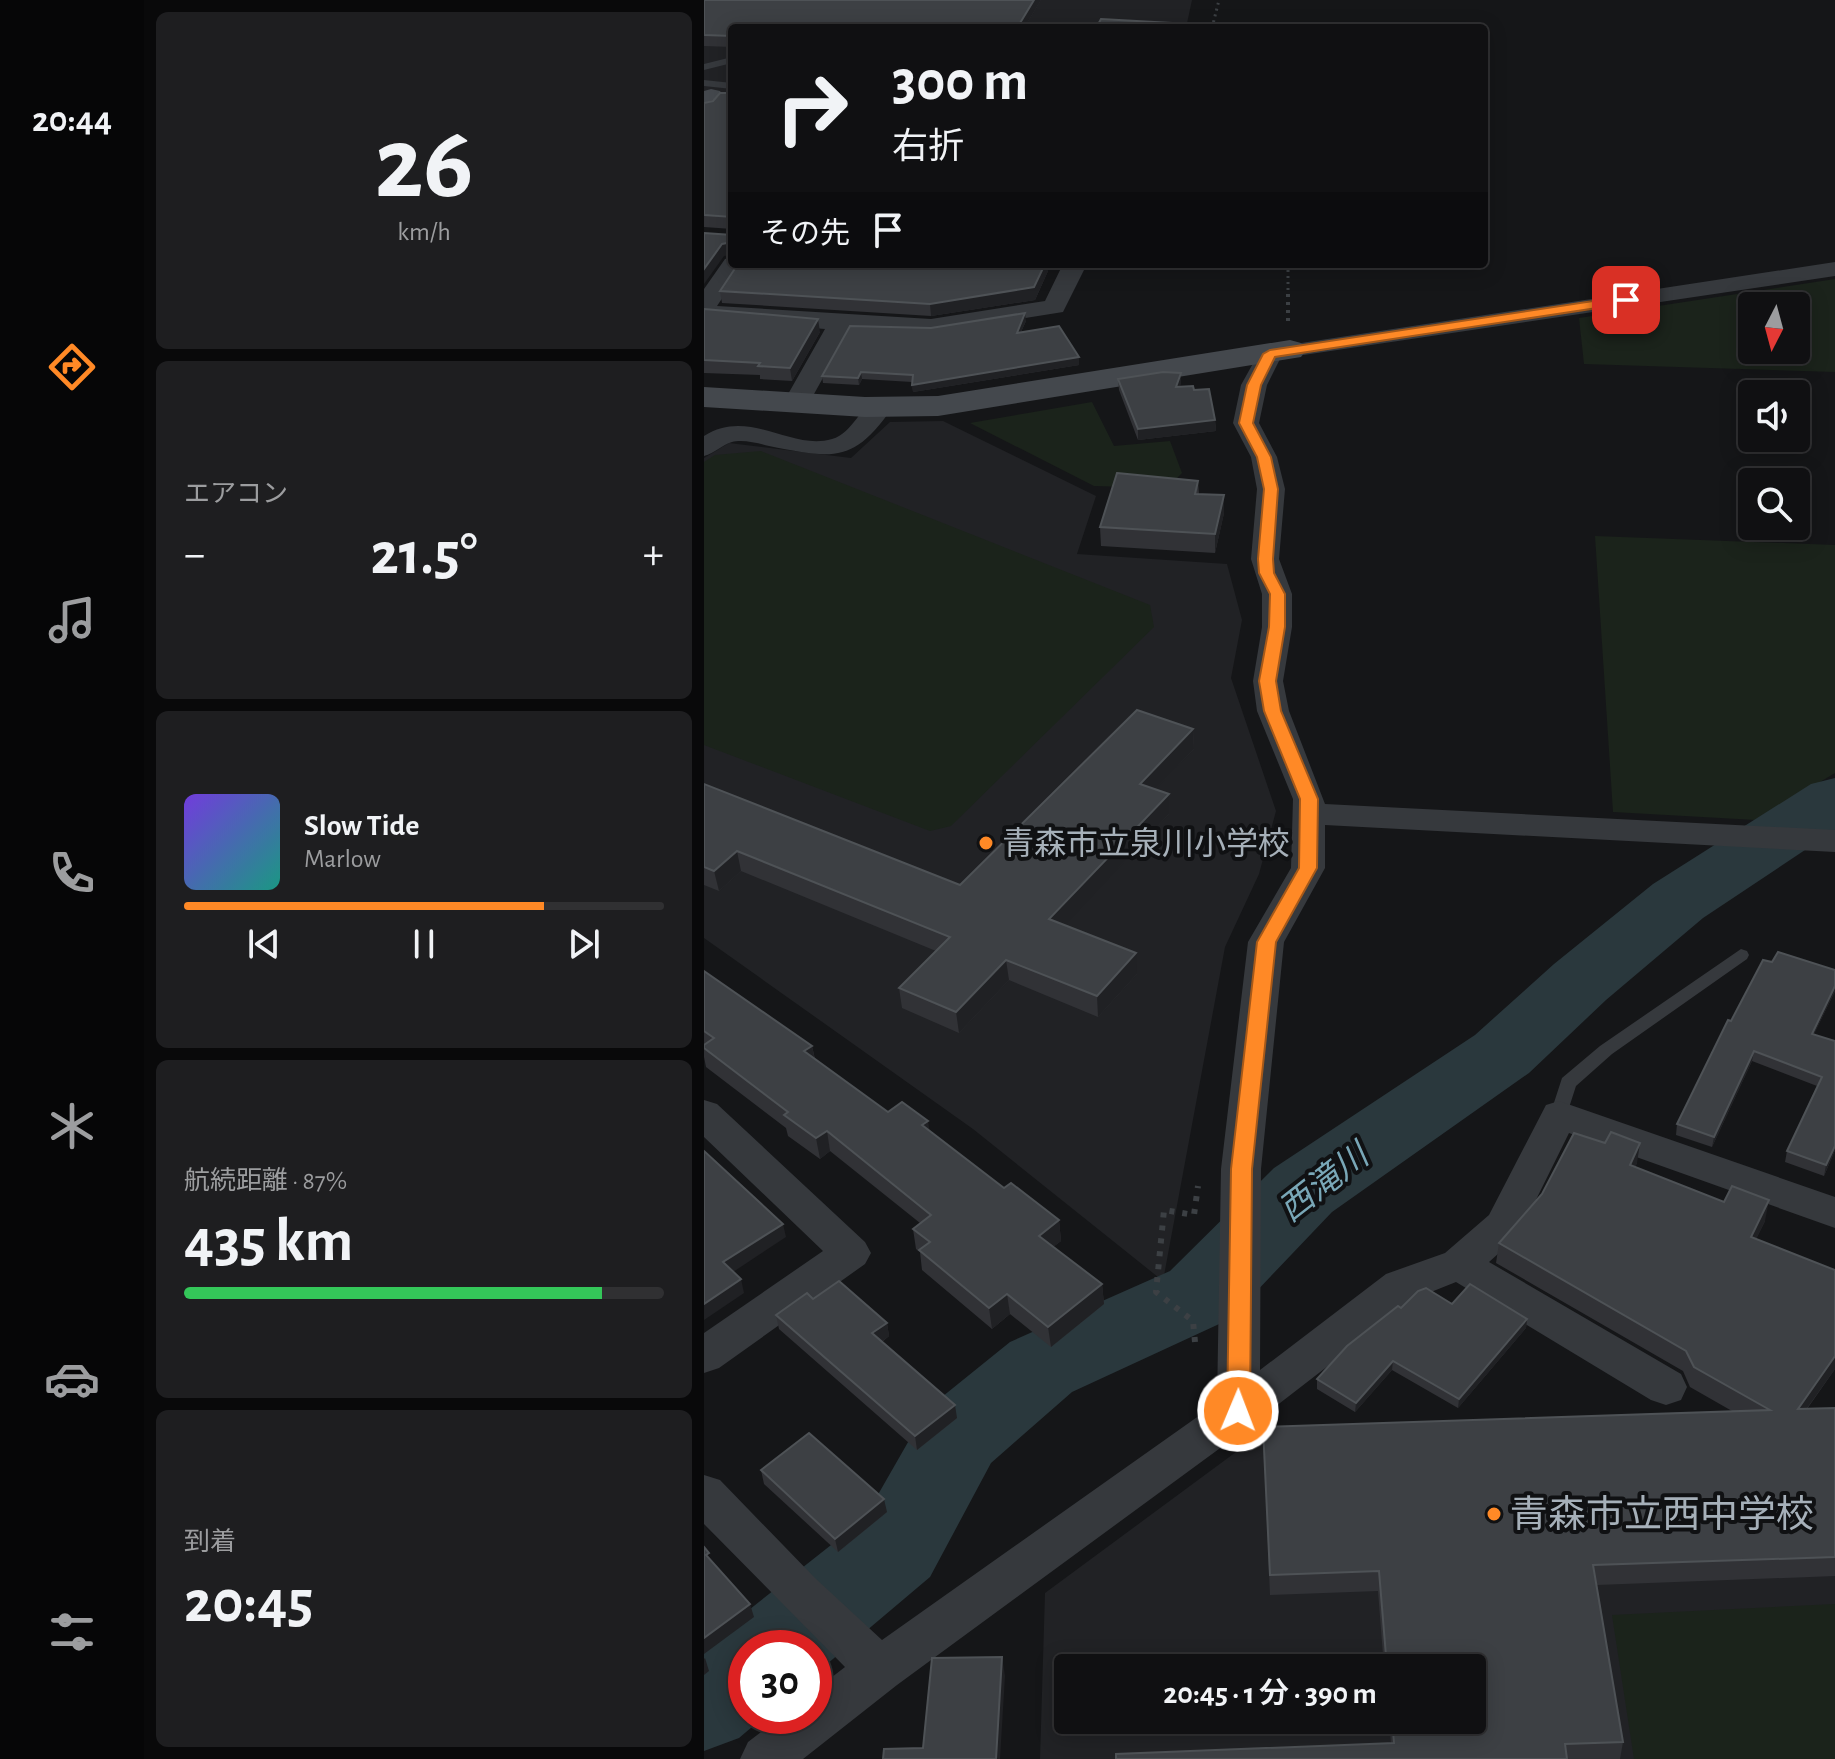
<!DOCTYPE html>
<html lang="ja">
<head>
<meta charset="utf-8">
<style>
	body { margin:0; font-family:"Alegreya Sans","Noto Sans JP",sans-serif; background:#1e1e20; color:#f1f3f6; height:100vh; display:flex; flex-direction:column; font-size:30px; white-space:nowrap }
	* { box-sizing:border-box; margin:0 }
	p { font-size:26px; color:#9c9d9f }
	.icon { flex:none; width:44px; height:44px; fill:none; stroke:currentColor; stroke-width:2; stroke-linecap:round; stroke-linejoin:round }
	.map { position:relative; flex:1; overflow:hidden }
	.side { display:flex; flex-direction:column; gap:12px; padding:12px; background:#09090a; width:560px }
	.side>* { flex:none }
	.hud { position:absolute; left:24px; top:24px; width:760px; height:244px; border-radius:8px; box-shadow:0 4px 20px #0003,0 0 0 2px #303032; background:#101012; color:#f1f3f6; overflow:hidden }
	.needle { width:52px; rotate:186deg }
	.tools { position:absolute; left:1034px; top:292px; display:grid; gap:16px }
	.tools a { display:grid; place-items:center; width:72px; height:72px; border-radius:8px; background:#101012; box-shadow:0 4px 20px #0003,0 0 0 2px #303032; font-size:40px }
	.speed { position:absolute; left:24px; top:1630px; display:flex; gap:16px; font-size:40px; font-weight:700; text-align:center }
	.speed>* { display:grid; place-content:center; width:104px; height:104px; border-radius:50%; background:#101012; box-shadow:0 4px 20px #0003,0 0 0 2px #303032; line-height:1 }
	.speed .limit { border:12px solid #d22; background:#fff; color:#111 }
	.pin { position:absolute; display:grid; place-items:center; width:68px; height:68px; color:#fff; margin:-34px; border-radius:16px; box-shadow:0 4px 12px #0006 }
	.me { position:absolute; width:88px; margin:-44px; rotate:1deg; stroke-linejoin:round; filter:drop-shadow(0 0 6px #0008) }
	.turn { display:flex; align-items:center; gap:28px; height:168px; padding:0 32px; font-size:36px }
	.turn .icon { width:104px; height:104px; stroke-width:2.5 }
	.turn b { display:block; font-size:56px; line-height:68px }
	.then { display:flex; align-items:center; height:76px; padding:0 32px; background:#0003; gap:16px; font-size:30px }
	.big { font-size:60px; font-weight:600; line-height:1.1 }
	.side .tile { flex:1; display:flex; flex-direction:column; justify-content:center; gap:12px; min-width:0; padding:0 28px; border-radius:12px; background:#1e1e20 }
	.side .dial { align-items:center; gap:0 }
	.dial b { font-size:104px; line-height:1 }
	.song { display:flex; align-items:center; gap:24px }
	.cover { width:96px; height:96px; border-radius:12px; background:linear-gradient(135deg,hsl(260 70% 55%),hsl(170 70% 35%)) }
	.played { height:8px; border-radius:4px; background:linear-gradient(90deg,#ff8926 75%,#303032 75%) }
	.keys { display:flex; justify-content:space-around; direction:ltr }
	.heat { display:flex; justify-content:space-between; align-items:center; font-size:44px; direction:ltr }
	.charge { height:12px; border-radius:6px; background:linear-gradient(90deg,#34c759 87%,#303032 0) }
	.trip { position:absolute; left:350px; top:1654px; width:432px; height:80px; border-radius:8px; background:#101012; box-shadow:0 4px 20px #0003,0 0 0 2px #303032; font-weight:600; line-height:80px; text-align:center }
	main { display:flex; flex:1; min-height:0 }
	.menu { display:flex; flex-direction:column; width:144px; justify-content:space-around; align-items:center; background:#060607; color:#9c9d9f }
	.menu .icon { width:56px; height:56px }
	.menu .selected { color:#ff8926 }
	.menu b { font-size:36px; color:#f1f3f6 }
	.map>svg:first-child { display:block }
	.built { fill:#212225; fill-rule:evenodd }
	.green { fill:#1b231b; fill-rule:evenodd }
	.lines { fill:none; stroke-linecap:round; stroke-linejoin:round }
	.river { fill:#2a383d; fill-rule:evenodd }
	.path-far2 { stroke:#3c4044; stroke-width:3; stroke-dasharray:2 4; stroke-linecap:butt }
	.path-far1 { stroke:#3c4044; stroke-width:4; stroke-dasharray:3 5; stroke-linecap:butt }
	.path { stroke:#3c4044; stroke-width:6; stroke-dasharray:5 8; stroke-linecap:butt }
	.lane { fill:#36393d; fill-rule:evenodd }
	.street { fill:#36393d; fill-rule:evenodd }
	.secondary { fill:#44484d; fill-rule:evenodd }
	.wall { fill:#313236 }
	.shaded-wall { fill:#202124 }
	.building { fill:#3d4044; stroke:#4e5256; stroke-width:2 }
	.route { fill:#ff8926; stroke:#a65919; stroke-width:2 }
	.poi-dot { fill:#ff8926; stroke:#101113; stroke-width:3 }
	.labels { text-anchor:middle; stroke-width:8; stroke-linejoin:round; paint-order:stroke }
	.poi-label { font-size:32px; fill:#a6b0b9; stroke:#101113; text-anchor:start }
	.water-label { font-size:34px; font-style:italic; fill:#79a7b7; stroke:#101113 }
	.near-poi-label { font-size:38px; fill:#a6b0b9; stroke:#101113; text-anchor:start }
</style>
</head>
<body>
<main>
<nav class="menu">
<b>20:44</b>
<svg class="icon selected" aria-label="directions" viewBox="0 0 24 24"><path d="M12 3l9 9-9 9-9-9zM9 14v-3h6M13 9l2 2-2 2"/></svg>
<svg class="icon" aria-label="music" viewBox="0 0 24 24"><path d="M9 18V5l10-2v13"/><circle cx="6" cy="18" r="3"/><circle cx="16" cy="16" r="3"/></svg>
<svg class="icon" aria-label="phone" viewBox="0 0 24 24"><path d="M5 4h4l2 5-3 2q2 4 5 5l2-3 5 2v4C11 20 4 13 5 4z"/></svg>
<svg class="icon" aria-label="climate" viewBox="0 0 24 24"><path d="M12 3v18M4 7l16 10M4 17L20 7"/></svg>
<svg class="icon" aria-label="car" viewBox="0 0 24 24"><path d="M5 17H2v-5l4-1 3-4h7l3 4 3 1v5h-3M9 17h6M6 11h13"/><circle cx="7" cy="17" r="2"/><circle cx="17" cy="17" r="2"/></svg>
<svg class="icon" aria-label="filters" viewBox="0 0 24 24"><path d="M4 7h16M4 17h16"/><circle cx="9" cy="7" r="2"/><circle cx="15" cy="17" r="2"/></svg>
</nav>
<section class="side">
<div class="tile dial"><b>26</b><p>km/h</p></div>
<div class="tile"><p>エアコン</p>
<div class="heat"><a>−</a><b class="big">21.5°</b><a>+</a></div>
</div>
<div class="tile">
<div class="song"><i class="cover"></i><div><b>Slow Tide</b><p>Marlow</p></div></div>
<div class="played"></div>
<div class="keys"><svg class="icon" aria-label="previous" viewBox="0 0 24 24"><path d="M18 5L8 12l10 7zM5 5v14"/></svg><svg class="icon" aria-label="pause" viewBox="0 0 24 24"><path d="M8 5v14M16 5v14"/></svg><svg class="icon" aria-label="next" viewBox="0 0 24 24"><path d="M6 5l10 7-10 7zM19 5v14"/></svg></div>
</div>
<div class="tile"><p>航続距離 · 87%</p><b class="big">435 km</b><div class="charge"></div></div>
<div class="tile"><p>到着</p><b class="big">20:45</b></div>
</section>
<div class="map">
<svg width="1131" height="1759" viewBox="0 0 1131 1759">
	<rect width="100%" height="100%" fill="#151618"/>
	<g class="built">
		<polygon points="0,0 488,0 482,28 28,28 28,100 0,96"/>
		<polygon points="239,421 392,496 373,554 523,564 538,620 527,678 572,811 555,874 521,947 459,1281 269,1129 0,938 0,458 25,443 147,458 186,422"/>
		<path d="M1131 1416V1759H336L341 1593 555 1435ZM364 1668H768V1720H364Z"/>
	</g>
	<g class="green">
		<path d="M1131 279V372L880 364 875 318ZM1048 306H1092V350H1048Z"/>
		<polygon points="388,402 410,446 466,441 478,473 472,479 425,487 390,486 266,423"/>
		<polygon points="57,451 446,605 450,627 247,826 226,831 0,745 0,462 11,455"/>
		<polygon points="891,536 1131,545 1131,773 1052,820 909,812"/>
		<polygon points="1131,1604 1131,1759 930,1759 908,1615"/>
	</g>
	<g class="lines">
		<polygon class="river" points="1131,778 1131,830 999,918 902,1000 825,1073 628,1212 526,1319 368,1392 287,1463 226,1577 110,1675 110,1648 42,1648 42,1716 61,1716 35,1738 0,1751 0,1645 29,1631 36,1617 160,1519 223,1409 306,1342 466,1271 570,1168 771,1035 850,964 949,884 1107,784"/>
		<g class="path-far2">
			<polyline points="508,28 515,0"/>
			<polyline points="584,264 584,296"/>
		</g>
		<polyline class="path-far1" points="584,294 584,322"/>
		<polyline class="path" points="491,1342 489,1321 452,1292 460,1210 490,1215 494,1186"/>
		<g class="lane">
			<polygon points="28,57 28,63 0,70 0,64"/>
			<polygon points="0,80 28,83 28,89 0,86"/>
			<polygon points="1037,949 1043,951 1045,955 1043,959 908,1054 872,1086 861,1120 849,1120 846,1115 858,1078 896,1046"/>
		</g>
		<g class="street">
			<polygon points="28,257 28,264 41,264 13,306 227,319 341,301 359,264 383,264 359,312 227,333 145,331 105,403 92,411 79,403 121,329 0,319 0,289 21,259"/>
			<polygon points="1131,262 1131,276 586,357 578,355 563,385 555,423 573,457 581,489 575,559 588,594 588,627 579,681 585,711 621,804 1131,830 1131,852 621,825 621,868 580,942 557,1169 556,1370 682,1274 741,1253 785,1215 842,1105 855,1101 1131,1197 1131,1228 865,1133 814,1236 785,1262 977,1374 983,1387 977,1400 962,1405 947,1400 752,1282 712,1298 549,1424 193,1685 99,1759 36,1759 44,1742 78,1716 110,1716 110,1691 141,1667 0,1524 0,1475 16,1480 111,1578 178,1640 513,1403 517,1169 544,942 587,868 589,799 553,711 549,681 558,627 558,594 547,559 553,489 547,457 529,423 537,385 557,349"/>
			<path d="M175 400 188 408C149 465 127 458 65 446 54 443 38 439 28 442 18 445 11 453 0 456V436C45 407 86 451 128 439 150 433 155 405 175 400Z"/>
			<polygon points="0,1100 13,1104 161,1242 167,1253 161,1264 15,1368 0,1373 0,1333 119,1251 0,1137"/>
		</g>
		<g class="secondary">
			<polygon points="7,89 16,91 20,97 9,110 0,112 0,91"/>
			<polygon points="586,340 597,343 602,350 597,357 234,416 161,417 0,407 0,387 161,397 234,396"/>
		</g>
	</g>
	<g class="wall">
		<polygon points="0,0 337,0 320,28 28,28 28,47 0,46"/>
		<polygon points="28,93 28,229 0,227 0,103"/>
		<polygon points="344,271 331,300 227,316 18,303 16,291"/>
		<polygon points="0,309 116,332 88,381 56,379 56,375 0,373"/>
		<polygon points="322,321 317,332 375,365 209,392 208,382 158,379 155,385 119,383 118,376 227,328"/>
		<polygon points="477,373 476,387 490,390 511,420 512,431 434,440 415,390 414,379"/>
		<polygon points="494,481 495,494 520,513 511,553 397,546 396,527"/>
		<polygon points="489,729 490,749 451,789 465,814 360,925 433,974 394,1017 305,980 255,1033 198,1008 195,988 232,951 37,871 15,891 0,885 0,784 256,885"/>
		<polygon points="1068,962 1131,970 1131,991 1110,1034 1131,1150 1120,1176 1081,1162 1083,1151 1113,1086 1048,1061 1008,1147 972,1135 973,1124 1027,1021"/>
		<polygon points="0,971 108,1046 111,1059 184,1112 226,1131 300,1188 355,1220 357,1241 349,1247 398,1284 400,1304 347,1347 306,1314 288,1329 218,1270 216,1252 212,1249 209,1229 216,1223 126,1151 116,1159 84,1136 82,1128 2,1067 0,1057"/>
		<polygon points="901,1143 933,1163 931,1167 1061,1221 1052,1239 1131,1270 1131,1369 1103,1409 1131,1408 1131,1576 893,1585 919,1742 916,1759 412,1759 687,1744 685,1720 768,1720 768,1668 680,1668 674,1591 566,1595 559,1427 1028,1411 986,1387 979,1371 792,1263 795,1243"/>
		<polygon points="109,1299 183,1323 185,1336 178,1342 253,1418 213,1450 75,1329 72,1315"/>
		<polygon points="697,1308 823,1319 822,1328 754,1408 688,1370 651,1412 613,1389 613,1379"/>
		<polygon points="57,1470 183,1512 134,1552 60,1484"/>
	</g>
	<g class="shaded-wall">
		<polygon points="330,0 337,0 320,28 313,28"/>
		<polygon points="28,242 28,255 20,256 0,284 0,269 18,244"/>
		<polygon points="341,264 343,264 344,271 331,300 227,316 226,304"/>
		<polygon points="321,313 322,321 313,340 313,333"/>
		<polygon points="114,319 116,332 88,381 86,368"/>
		<polygon points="375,357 375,365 209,392 208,385"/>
		<polygon points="157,372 158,379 155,385 154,378"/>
		<polygon points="477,373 477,384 472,398 472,387"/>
		<polygon points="511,420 512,431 434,440 434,429"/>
		<polygon points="520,495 520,513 511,553 511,534"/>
		<polygon points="489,729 490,749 437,804 436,784"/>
		<polygon points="465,794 465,814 347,940 345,919"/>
		<polygon points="33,851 37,871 15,891 10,871"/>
		<polygon points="432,953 433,974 394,1017 393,996"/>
		<polygon points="302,960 305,980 255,1033 252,1012"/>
		<polygon points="1131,986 1131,991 1105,1044 1108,1034"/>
		<polygon points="108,1046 112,1066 100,1051"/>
		<polygon points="1050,1051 1048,1061 1008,1147 1010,1137"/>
		<polygon points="224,1121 227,1141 218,1125"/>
		<polygon points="123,1131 126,1151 116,1159 112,1138"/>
		<polygon points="936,1143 933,1163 922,1185 926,1165"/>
		<polygon points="1131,1146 1131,1150 1120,1176 1122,1165"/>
		<polygon points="1065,1200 1061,1221 1043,1257 1047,1237"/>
		<polygon points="355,1220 357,1241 337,1256 335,1236"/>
		<polygon points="79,1224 82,1237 23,1276 19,1262"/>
		<polygon points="37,1279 40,1293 0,1320 0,1304"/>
		<polygon points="398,1284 400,1304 347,1347 344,1327"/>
		<polygon points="303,1294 306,1314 288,1329 285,1308"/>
		<polygon points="823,1319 822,1328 754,1408 755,1399"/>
		<polygon points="183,1323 185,1336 171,1347 168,1333"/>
		<polygon points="1131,1356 1131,1369 1088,1429 1094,1409"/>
		<polygon points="689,1361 688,1370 651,1412 652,1403"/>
		<polygon points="251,1405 253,1418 213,1450 211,1436"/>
		<polygon points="180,1499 183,1512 134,1552 131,1539"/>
		<polygon points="46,1604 50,1617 0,1654 0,1638"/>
		<polygon points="298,1657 301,1676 296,1759 292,1759"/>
		<polygon points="1,1658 5,1671 0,1675 0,1659"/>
	</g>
	<g class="building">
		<polygon points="0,0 330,0 313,28 28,28 28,36 0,35"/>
		<polygon points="397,19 467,23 465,28 392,28"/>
		<polygon points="16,93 28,93 28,217 0,215 0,103 9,101"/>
		<polygon points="0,233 28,235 28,244 28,242 18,244 0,269"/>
		<polygon points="34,264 341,264 330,287 226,304 16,291"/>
		<polygon points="0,309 114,319 86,368 54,366 56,363 0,360"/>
		<polygon points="321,313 313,333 355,326 375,357 208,385 209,375 157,372 154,378 118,376 146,326 227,328"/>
		<polygon points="459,372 477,373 472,387 489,386 490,390 505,389 511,420 434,429 414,379"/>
		<polygon points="413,473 494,481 491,494 520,495 511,534 396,527"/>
		<polygon points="433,710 489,729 436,784 465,794 345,919 432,953 393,996 302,960 252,1012 195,988 246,937 33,851 10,871 0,867 0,784 256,885"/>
		<polygon points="1074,952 1131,970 1131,986 1108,1034 1131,1041 1131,1146 1122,1165 1083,1151 1118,1077 1050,1051 1010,1137 973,1124 1024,1020 1027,1021 1059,960 1068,962"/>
		<polygon points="0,971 108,1046 100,1051 184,1112 198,1102 224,1121 218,1125 300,1188 307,1183 355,1220 335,1236 398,1284 344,1327 303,1294 285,1308 215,1250 226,1242 209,1229 227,1215 123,1131 112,1138 80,1115 84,1112 0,1048 0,1045 10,1038 0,1031"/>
		<polygon points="907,1132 936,1143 926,1165 1020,1202 1028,1186 1065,1200 1047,1237 1131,1270 1131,1356 1094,1409 1131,1408 1131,1557 889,1565 919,1742 861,1744 863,1759 412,1759 412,1754 690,1743 688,1720 768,1720 768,1668 683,1668 675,1571 566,1575 559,1427 1066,1410 990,1367 982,1351 795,1243 838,1194 870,1133 901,1143"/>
		<polygon points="0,1151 79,1224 19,1262 37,1279 0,1304"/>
		<polygon points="135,1281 183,1323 168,1333 251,1405 211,1436 72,1315 103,1293 109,1299"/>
		<polygon points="766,1284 823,1319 755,1399 689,1361 652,1403 613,1379 643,1346 694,1306 697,1308 714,1291 722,1288 748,1304"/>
		<polygon points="105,1433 180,1499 131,1539 57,1470"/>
		<polygon points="0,1547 5,1553 2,1555 46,1604 0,1638"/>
		<polygon points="298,1657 292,1759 179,1759 180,1749 219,1748 228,1658"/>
	</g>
	<polygon class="route" points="922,296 928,300 926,303 571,357 557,385 549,423 567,457 574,489 569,559 570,573 581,594 581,627 572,681 577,711 614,799 613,868 572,942 548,1169 546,1411 542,1418 534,1420 526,1418 523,1411 527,1169 553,942 595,868 596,799 560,711 555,681 565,627 566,594 555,573 554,559 560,489 553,457 535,423 543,385 559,354 566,350"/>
	<g class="poi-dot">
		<circle cx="282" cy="843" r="8"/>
		<circle cx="790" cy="1514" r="8"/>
	</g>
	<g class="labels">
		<g class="poi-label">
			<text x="298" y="854">青森市立泉川小学校</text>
		</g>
		<g class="water-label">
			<text transform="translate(619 1182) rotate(-38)" y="12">西滝川</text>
		</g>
		<g class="near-poi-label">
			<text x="806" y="1527">青森市立西中学校</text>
		</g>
	</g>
</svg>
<div class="tools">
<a><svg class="needle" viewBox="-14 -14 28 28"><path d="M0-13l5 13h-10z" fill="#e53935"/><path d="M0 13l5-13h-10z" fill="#9c9d9f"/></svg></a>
<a><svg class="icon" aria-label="sound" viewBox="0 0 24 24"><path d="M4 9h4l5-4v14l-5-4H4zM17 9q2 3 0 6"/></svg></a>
<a><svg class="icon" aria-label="search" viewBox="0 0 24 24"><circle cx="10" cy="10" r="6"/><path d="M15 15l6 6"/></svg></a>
</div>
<div class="speed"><div class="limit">30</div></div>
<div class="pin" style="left:922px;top:300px;background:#d93025"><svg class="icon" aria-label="arrive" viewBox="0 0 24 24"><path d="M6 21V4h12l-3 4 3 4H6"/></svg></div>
<svg class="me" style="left:534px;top:1411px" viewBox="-20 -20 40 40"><circle r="17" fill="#ff8926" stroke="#fff" stroke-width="3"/><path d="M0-11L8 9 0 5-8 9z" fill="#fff"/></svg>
<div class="trip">20:45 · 1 分 · 390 m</div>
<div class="hud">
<div class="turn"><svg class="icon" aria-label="right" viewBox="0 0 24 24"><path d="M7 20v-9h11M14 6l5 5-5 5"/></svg><div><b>300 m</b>右折</div></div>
<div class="then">その先<svg class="icon" aria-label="arrive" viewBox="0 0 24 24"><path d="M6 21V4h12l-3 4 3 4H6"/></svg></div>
</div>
</div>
</main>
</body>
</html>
